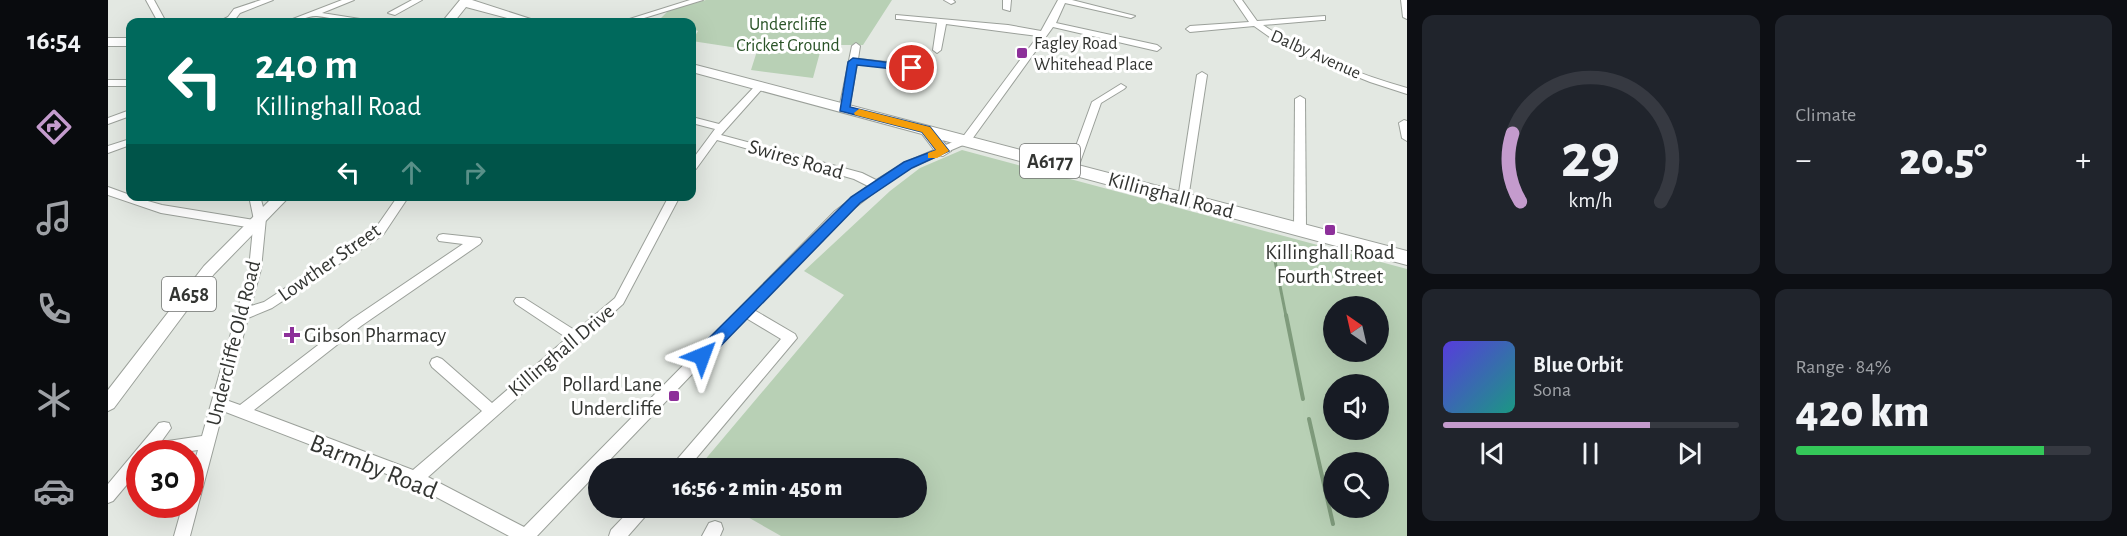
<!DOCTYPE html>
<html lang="en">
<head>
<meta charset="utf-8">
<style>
	body { margin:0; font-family:"Alegreya Sans",sans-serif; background:#20242c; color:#f1f3f6; height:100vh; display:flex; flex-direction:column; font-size:22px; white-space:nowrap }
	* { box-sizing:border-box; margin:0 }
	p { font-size:20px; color:#9ea1a6 }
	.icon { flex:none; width:33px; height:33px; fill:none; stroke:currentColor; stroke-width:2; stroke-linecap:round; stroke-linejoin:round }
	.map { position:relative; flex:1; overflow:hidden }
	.panel { display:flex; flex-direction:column; gap:15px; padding:15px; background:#0d0f14; width:720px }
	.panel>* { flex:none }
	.top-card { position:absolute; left:18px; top:18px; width:570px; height:183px; border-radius:12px; box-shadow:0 6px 24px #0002; background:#00695c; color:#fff; overflow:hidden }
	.needle { width:39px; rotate:326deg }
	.buttons { position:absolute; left:1215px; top:296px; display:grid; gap:12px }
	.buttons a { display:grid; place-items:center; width:66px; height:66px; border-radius:50%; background:#171b24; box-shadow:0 6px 24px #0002; font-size:30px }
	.speed { position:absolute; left:18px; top:440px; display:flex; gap:12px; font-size:30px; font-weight:700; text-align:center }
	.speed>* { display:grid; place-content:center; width:78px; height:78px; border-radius:50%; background:#171b24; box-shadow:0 6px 24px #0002; line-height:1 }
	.speed .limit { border:9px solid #d22; background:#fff; color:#111 }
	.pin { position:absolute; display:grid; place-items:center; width:51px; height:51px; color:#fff; margin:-26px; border:3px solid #fff; border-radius:50%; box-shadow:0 2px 6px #0007 }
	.me { position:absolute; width:66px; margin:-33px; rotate:44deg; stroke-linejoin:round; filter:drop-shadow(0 0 4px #0008) }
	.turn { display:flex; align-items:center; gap:21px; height:126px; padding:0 30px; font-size:27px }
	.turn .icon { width:78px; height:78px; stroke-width:2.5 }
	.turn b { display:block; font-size:42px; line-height:51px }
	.lanes { display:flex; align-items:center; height:57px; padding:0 30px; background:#0003; justify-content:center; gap:30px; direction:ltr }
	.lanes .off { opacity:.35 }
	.big { font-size:45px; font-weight:800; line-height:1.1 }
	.panel .card { flex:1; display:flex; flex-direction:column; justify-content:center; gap:9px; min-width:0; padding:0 21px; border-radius:12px; background:#20242c }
	.panel .dial { align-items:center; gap:0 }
	.dial svg { height:156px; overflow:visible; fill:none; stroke:#363941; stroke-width:7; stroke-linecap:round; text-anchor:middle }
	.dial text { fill:#f1f3f6; stroke:none }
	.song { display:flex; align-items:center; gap:18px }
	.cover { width:72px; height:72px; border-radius:9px; background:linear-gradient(135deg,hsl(250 70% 55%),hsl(170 70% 35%)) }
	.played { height:6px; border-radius:3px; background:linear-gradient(90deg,#c49bcd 70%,#363941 70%) }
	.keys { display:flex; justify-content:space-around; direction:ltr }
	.heat { display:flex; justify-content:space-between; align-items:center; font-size:33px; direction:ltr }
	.charge { height:9px; border-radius:4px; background:linear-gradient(90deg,#34c759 84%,#363941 0) }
	.panel .tiles { flex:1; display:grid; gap:15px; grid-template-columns:repeat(2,1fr) }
	.trip { position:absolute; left:480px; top:458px; width:339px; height:60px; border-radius:30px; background:#171b24; box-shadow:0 6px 24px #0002; font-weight:800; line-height:60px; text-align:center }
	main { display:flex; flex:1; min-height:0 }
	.dock { display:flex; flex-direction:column; width:108px; justify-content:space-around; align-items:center; background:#090b0e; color:#9ea1a6 }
	.dock .icon { width:42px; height:42px }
	.dock .selected { color:#c49bcd }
	.dock b { font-size:27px; color:#f1f3f6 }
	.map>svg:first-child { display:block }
	.green { fill:#b8d0b5; fill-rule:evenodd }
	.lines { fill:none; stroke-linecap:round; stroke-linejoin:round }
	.stream-far1 { stroke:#7f9b7c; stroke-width:3 }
	.stream { stroke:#7f9b7c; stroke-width:4 }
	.minor-casing { stroke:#9ba09a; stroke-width:2 }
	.major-casing { stroke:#9ba09a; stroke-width:2 }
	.highway-casing { stroke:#9ba09a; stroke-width:2 }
	.minor { fill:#fff; fill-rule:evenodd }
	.major { fill:#fff; fill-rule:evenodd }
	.highway { fill:#fff; fill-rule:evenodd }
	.route { fill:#1a73e8; stroke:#114b97; stroke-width:1.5 }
	.slow { fill:#f59e0b }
	.poi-dot { fill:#8d309a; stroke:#fff; stroke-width:2 }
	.labels { text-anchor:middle; stroke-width:6; stroke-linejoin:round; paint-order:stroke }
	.far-park-label { font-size:18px; fill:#2b5428; stroke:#fff }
	.far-poi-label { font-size:18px; fill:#333532; stroke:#fff; text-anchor:start }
	.far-street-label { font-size:18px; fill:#333532; stroke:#fff }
	.shield { fill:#fff; stroke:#707270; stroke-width:1.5 }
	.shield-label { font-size:20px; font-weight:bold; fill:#333532 }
	.street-label { font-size:21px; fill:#333532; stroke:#fff }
	.poi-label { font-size:21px; fill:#333532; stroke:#fff }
	.near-street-label { font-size:26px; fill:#333532; stroke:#fff }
</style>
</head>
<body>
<main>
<nav class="dock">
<b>16:54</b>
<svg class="icon selected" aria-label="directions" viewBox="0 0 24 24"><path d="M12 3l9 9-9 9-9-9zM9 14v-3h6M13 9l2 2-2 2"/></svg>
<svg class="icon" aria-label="music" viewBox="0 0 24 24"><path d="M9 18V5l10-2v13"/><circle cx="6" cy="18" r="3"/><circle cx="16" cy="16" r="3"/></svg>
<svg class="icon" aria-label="phone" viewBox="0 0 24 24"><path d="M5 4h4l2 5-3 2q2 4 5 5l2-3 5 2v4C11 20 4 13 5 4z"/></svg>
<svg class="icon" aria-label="climate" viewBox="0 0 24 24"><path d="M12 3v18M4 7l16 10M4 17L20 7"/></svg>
<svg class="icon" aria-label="car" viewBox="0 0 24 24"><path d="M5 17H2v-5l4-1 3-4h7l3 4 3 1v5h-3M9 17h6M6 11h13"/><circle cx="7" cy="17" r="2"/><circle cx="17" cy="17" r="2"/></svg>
</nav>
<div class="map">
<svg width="1299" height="536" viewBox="0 0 1299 536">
	<rect width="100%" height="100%" fill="#e3e8e2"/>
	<g class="green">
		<polygon points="598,0 784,0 755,45 714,45 705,78 643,70 649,51 584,41 590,31 584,29 584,22 559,22 553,18 561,10"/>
		<path d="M854 150 1299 269V536H673L622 507H808V468H590L736 295 696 271 782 191 812 168ZM1226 306H1270V351H1226ZM1226 384H1270V429H1226ZM1226 462H1270V507H1226Z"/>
	</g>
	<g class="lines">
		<polyline class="stream-far1" points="1165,251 1178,316"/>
		<g class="stream">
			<polyline points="1178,315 1195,399"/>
			<polyline points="1201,419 1225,524"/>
		</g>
		<defs>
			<g id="minor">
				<polygon points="38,0 46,0 58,22 50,22"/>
				<polygon points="153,0 165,0 132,13 126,21 110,22 120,17 126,9"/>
				<path d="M234 0H246L214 13 252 19 256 22C239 22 224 18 209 16 200 15 188 23 177 22Z"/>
				<polygon points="304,0 314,0 287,15 280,13"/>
				<polygon points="582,0 595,0 523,22 512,22"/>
				<polygon points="836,0 845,0 847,2 843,4"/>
				<polygon points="895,0 903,0 902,11 895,9"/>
				<polygon points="950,0 964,0 1027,16 1023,18 957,3 948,23 1049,45 1053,48 1049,51 945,27 862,142 804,167 772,188 735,217 646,310 687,334 689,338 580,468 564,468 566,463 673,339 638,318 494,468 490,468 490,472 429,536 401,536 302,483 115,411 82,536 66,536 75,504 82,504 82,477 90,450 69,453 32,453 32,469 5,501 0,503 0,484 51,423 56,422 61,423 63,428 53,442 94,436 141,269 145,228 53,213 0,195 0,187 22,195 22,196 54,205 146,220 141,196 152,196 158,218 153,269 143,306 156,302 267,229 290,196 301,196 275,235 164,308 140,318 118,400 132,405 244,319 355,244 331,241 329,238 331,235 335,234 372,238 374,241 372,244 253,326 146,410 305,470 374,411 324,367 322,363 324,359 329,357 334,359 384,403 459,338 408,304 406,301 408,298 416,298 468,331 507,298 561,196 572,196 515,304 320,477 416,527 727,211 760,186 746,179 609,140 588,169 584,170 584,160 607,129 584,123 584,117 611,124 648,85 654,85 654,89 613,135 754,173 768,180 796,163 854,138 930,36 838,24 833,50 829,53 825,50 829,23 791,19 788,19 788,15 900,25 933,31"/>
				<path d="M1126 0H1134L1149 21 1217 16V20H1214L1155 25C1198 54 1250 74 1299 88V94L1262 82 1200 57 1163 38 1146 26 1082 32 1078 29 1082 26 1141 22Z"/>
				<polygon points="1293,0 1299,0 1299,19 1295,17"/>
				<polygon points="748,43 752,46 750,59 818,66 823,69 818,72 749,64 741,109 739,111 733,111 731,109 744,46"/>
				<polygon points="1094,72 1099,75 1080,199 1075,203 1070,199 1089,75"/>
				<rect x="0" y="80" width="22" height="6"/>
				<polygon points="1013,84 1018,87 1016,89 993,103 970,168 969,170 961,170 960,168 984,102"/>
				<polygon points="1192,96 1197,99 1198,229 1192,233 1186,229 1187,99"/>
				<polygon points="22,110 22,116 0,124 0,118"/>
				<polygon points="1296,120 1299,121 1299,141 1294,138 1291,123"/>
				<polygon points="22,139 22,145 0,153 0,146"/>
				<polygon points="525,507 544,507 541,512 520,536 501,536 503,530"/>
				<polygon points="607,521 613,523 615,529 612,536 594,536 601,523"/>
			</g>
			<polygon id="major" points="166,196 182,196 106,274 6,408 0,411 0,390 96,266"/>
			<g id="highway">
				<polygon points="352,0 364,0 432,22 414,22 358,7 346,22 334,22"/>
				<rect x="0" y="38" width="22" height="8"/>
				<polygon points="584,64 1299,251 1299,265 834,140 843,151 835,156 830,155 814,134 584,72"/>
			</g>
		</defs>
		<use href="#minor" class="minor-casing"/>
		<use href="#major" class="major-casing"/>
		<use href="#highway" class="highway-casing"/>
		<use href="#minor" class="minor"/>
		<use href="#major" class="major"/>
		<use href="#highway" class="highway"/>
	</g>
	<polygon class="route" points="745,58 808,66 809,68 804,71 749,65 742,107 822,127 841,151 804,168 752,203 599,360 588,360 586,356 588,351 743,197 796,162 828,150 814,132 732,111 740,62"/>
	<polygon class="slow" points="751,109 822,127 841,151 829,158 820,158 820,153 828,150 814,132 747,115 746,113"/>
	<g class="poi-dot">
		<rect x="908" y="47" width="12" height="12" rx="3"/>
		<rect x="1216" y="224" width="12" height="12" rx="3"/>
		<path d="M181 326h6v6h6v6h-6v6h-6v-6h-6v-6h6z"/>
		<rect x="560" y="390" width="12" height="12" rx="3"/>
	</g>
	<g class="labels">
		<g class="far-park-label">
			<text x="680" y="30">Undercliffe<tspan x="680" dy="21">Cricket Ground</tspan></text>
		</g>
		<g class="far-poi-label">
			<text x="926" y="49">Fagley Road<tspan x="926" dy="21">Whitehead Place</tspan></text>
		</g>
		<g class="far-street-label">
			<text transform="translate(1208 54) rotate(24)" y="6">Dalby Avenue</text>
		</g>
		<g class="shield">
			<rect x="912" y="144" width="60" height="34" rx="4.5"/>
			<rect x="54" y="277" width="54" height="34" rx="4.5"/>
		</g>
		<g class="shield-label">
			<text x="942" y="168">A6177</text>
			<text x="81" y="301">A658</text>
		</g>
		<g class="street-label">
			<text transform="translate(688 159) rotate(16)" y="7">Swires Road</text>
			<text transform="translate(1063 195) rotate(15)" y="7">Killinghall Road</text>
			<text transform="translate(221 262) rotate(-35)" y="7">Lowther Street</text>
			<text transform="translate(125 343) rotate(-76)" y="7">Undercliffe Old Road</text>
			<text transform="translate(453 350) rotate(-40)" y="7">Killinghall Drive</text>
		</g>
		<g class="poi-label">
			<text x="1222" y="259">Killinghall Road<tspan x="1222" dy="24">Fourth Street</tspan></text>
			<text x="196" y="342" text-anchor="start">Gibson Pharmacy</text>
			<text x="554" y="391" text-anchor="end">Pollard Lane<tspan x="554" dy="24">Undercliffe</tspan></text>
		</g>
		<g class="near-street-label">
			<text transform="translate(266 466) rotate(22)" y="9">Barmby Road</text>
		</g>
	</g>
</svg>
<div class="buttons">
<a><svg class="needle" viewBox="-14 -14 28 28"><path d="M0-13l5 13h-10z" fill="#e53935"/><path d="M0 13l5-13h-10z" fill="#9ea1a6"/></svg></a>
<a><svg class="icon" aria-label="sound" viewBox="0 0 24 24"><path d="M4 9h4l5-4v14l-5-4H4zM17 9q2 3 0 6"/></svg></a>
<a><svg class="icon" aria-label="search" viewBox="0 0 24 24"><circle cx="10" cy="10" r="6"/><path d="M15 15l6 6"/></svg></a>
</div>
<div class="speed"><div class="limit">30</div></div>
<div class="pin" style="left:804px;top:68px;background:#d93025"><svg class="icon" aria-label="arrive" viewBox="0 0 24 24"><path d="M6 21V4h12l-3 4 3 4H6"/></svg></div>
<svg class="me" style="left:594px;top:356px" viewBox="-20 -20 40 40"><path d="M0-17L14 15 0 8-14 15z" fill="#1a73e8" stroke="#fff" stroke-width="4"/></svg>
<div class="trip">16:56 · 2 min · 450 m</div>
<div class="top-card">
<div class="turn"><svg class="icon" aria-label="left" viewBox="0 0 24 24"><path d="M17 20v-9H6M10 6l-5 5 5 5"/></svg><div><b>240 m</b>Killinghall Road</div></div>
<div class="lanes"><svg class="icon" aria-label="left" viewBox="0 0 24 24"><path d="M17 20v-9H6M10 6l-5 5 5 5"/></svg><svg class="icon off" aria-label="ahead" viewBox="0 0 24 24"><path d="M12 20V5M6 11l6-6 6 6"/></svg><svg class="icon off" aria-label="right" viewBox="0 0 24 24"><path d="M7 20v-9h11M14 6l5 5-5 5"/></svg></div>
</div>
</div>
<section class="panel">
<div class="tiles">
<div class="card dial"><svg viewBox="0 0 100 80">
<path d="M14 69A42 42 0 1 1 86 69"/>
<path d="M14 69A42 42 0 0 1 10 34" stroke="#c49bcd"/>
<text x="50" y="56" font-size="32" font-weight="700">29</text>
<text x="50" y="72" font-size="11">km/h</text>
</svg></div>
<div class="card"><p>Climate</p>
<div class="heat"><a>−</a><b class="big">20.5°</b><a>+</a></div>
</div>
<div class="card">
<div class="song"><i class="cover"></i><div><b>Blue Orbit</b><p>Sona</p></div></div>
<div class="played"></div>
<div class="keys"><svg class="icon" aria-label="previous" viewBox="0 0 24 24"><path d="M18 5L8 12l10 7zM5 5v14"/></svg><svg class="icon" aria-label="pause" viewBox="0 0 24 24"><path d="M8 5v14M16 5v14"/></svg><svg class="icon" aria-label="next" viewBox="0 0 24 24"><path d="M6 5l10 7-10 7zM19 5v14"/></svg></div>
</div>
<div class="card"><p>Range · 84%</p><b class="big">420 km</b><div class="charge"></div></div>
</div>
</section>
</main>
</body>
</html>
